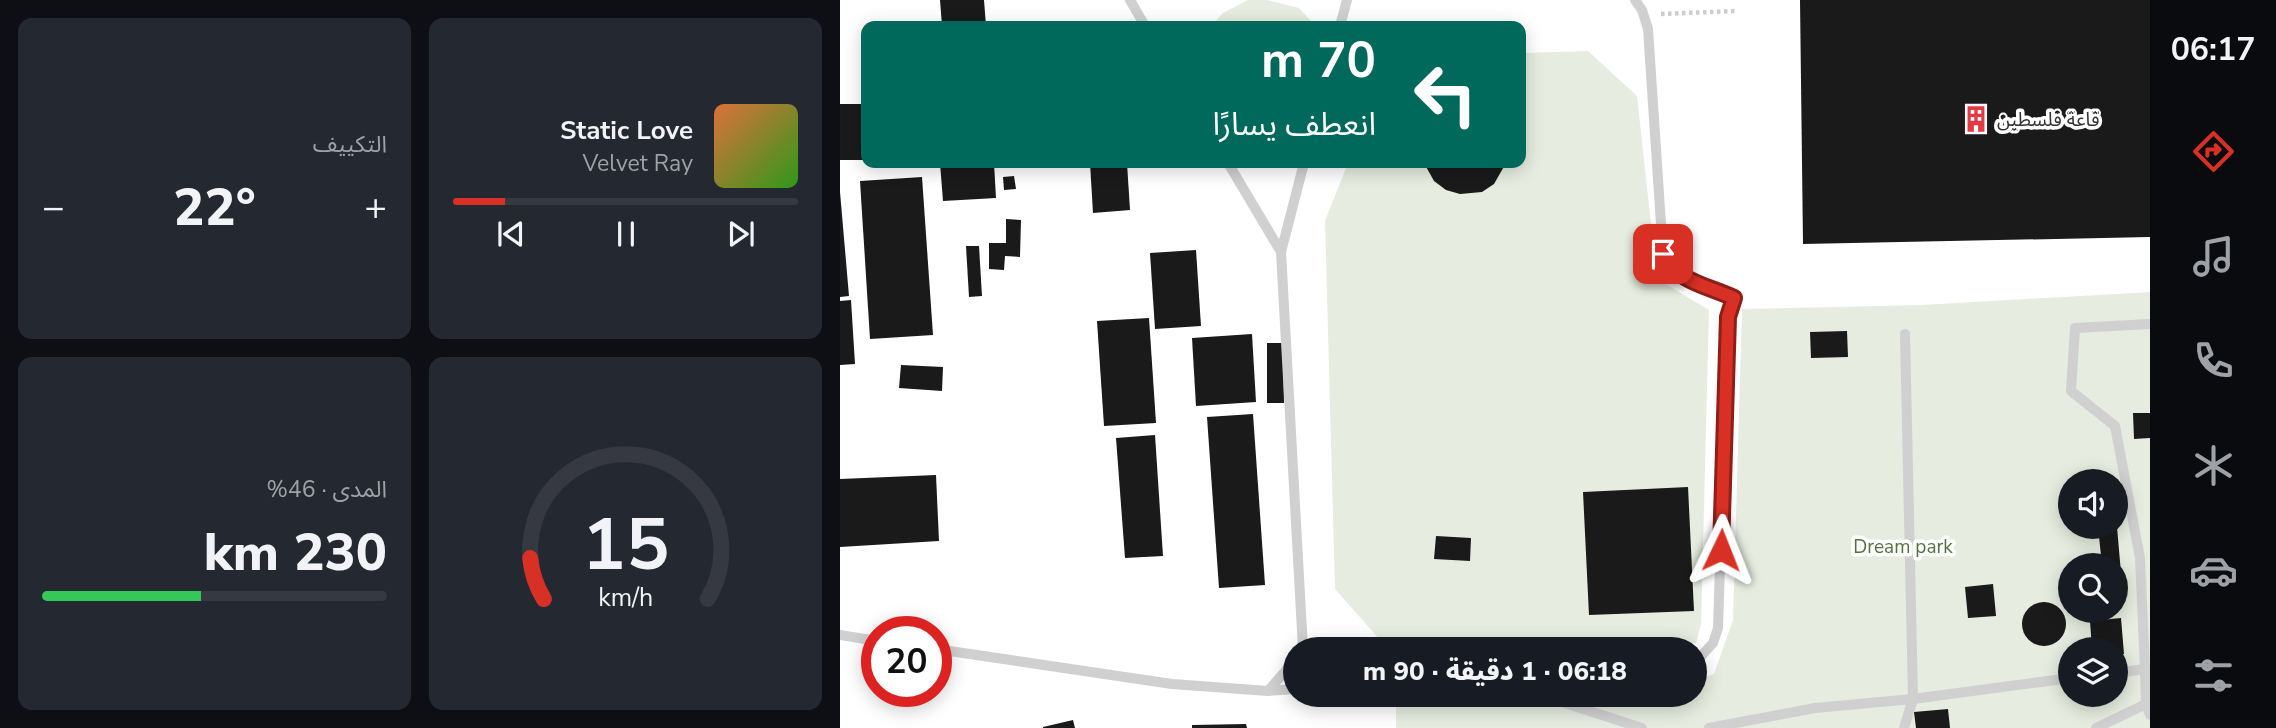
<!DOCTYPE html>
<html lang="ar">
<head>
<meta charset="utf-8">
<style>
	body { margin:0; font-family:"Nunito Sans","Noto Sans Arabic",sans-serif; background:#242831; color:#f1f3f6; direction:rtl; height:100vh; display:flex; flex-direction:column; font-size:26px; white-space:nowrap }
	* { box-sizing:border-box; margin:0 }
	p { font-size:23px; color:#9ea1a6 }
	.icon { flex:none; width:38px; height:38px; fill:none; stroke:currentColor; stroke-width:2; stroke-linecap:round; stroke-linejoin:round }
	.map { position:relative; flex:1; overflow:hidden; direction:ltr }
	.drawer { display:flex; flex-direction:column; gap:18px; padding:18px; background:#0d0f14; width:840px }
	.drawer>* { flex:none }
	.hud { position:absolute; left:21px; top:21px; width:665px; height:147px; border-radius:14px; box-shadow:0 4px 18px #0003; direction:rtl; background:#00695c; color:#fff; overflow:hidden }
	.buttons { position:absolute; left:1218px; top:469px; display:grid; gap:14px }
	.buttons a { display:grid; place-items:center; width:70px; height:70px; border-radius:50%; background:#171b24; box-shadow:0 4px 18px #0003; font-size:35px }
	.speed { position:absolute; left:21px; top:616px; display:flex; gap:14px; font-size:35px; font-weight:700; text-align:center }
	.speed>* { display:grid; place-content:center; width:91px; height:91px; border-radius:50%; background:#171b24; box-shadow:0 4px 18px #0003; line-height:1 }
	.speed .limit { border:10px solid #d22; background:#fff; color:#111 }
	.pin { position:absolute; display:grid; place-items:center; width:60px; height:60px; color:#fff; margin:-30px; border-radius:14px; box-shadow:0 4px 10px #0006 }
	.me { position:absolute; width:77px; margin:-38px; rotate:2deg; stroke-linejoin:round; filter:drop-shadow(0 0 5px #0008) }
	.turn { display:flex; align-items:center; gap:24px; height:147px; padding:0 35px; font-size:32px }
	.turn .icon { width:91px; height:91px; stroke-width:2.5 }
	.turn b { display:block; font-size:49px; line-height:60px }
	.big { font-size:52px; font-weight:800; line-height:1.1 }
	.drawer .card { flex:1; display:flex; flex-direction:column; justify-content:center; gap:10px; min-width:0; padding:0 24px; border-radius:14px; background:#242831 }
	.drawer .dial { align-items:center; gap:0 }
	.dial svg { height:182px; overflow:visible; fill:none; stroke:#363941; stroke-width:7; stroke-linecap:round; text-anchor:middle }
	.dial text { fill:#f1f3f6; stroke:none }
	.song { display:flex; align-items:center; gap:21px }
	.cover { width:84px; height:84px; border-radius:10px; background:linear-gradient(135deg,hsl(20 70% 55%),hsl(110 70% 35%)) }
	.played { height:7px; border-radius:4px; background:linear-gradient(90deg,#d93025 15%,#363941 15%) }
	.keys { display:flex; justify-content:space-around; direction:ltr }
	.heat { display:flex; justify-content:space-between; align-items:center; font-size:38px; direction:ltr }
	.charge { height:10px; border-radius:5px; background:linear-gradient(90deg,#34c759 46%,#363941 0) }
	.drawer .tiles { flex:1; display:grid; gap:18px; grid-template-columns:repeat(2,1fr) }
	.trip { position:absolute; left:443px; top:637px; width:424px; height:70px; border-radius:35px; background:#171b24; box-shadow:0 4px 18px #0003; font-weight:800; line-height:70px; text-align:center; direction:rtl }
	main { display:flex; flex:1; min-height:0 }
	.dock { display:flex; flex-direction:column; width:126px; justify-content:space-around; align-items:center; background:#090b0e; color:#9ea1a6 }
	.dock .icon { width:49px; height:49px }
	.dock .active { color:#d93025 }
	.dock b { font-size:32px; color:#f1f3f6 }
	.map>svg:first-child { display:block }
	.green { fill:#e6ecdf; fill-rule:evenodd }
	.building { fill:#1a1a1a }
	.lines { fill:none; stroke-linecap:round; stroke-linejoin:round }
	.path { stroke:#cdcdcd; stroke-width:4.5; stroke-dasharray:3.5 3.5; stroke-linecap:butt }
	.lane { stroke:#d0d0d0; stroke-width:10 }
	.route-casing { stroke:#8d1f18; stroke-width:18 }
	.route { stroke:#d93025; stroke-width:12 }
	.labels { text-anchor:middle; stroke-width:7; stroke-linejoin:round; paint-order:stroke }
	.poi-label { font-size:19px; fill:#333; stroke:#fff; text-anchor:start }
	.park-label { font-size:19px; fill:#56703f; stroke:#fff }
</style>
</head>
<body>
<main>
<nav class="dock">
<b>06:17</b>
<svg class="icon active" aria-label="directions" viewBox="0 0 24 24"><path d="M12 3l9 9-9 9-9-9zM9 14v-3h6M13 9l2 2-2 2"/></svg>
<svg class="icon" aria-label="music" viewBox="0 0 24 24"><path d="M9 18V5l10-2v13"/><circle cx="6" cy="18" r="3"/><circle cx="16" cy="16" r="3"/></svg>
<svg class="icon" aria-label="phone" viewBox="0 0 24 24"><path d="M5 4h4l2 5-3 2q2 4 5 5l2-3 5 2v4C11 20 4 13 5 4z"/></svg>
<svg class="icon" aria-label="climate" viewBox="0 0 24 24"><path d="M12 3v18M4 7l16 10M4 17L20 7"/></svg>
<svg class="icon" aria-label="car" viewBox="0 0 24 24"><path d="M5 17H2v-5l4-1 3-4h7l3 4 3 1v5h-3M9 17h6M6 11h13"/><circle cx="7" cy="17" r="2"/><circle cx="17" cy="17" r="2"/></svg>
<svg class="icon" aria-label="filters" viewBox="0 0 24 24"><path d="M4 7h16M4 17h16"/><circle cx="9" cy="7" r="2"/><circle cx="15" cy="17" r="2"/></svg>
</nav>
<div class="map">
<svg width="1310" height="728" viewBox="0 0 1310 728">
	<rect width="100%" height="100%" fill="#fff"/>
	<g class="green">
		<polygon points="408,0 427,0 459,8 475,26 371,26 383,13"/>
		<polygon points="748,51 797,96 817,279 869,310 861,624 856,643 695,649 548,649 495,589 485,221 508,163 681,163 681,53"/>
		<path d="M1310 292V728H556V699L854 695V681L874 674 893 620 902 309 1082 305ZM1230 481H1276V527H1230ZM1230 565H1276V611H1230ZM1230 649H1276V695H1230Z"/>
	</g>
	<g class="building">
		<polygon points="100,0 144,0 146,26 102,26"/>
		<polygon points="960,0 1310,0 1310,237 963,244"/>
		<rect x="0" y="104" width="26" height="56"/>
		<polygon points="100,163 154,163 156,198 103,201"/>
		<polygon points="250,163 287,163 290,210 253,213"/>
		<polygon points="584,163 666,163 654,184 642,192 620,194 606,190 594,181"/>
		<polygon points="174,176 176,189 164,190 163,177"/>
		<polygon points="82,177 93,335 30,339 20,181"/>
		<polygon points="0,192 9,296 0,297"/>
		<polygon points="166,219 181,220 180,257 165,256 164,270 149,269 149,243 166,243"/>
		<polygon points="126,246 139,246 142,296 129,297"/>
		<polygon points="356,250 361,326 315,329 310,253"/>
		<polygon points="11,300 15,364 0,365 0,301"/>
		<polygon points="309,318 316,423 264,426 257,321"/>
		<polygon points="1007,331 1008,357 971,358 970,332"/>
		<polygon points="412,334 416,402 356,406 352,338"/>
		<polygon points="427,343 443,343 444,403 427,403"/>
		<polygon points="61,365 103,367 102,391 59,388"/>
		<polygon points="1293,413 1310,413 1310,438 1294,439"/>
		<polygon points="413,414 425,585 379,588 367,417"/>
		<polygon points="315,435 323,556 285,558 276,438"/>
		<polygon points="1263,471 1264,481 1250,481 1249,472"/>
		<polygon points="96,475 99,541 0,547 0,479"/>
		<polygon points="848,487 854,611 749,615 743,492"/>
		<polygon points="1258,527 1277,527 1281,573 1276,573 1276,565 1262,565"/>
		<polygon points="596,536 631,538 630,561 594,559"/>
		<polygon points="1153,584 1156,616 1128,618 1125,587"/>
		<circle cx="1204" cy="624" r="22"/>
		<polygon points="1281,618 1284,654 1276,655 1276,649 1252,649 1250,621"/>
		<polygon points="1108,709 1110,728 1076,728 1074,712"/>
		<polygon points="233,720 235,728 203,728 203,727"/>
		<polygon points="406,724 407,728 352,728 352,725"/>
	</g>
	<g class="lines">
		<polyline class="path" points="821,14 895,11"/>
		<g class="lane">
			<polyline points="290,0 305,26"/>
			<path d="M795 0 802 10 808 29 823 254C839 283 866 285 894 298L888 317 878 628 873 643 854 664"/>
			<polyline points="500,26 507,0"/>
			<polyline points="388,163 441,252"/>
			<polyline points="1310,324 1235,328 1231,391 1275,426 1300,558 1305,669 1310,669"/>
			<polyline points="0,635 37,641"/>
			<polyline points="96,649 332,684 428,691 455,660"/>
			<polyline points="463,649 441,252 464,163"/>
			<polyline points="1276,673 1305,669 1306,704"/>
			<polyline points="428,691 455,689"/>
			<polyline points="700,695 802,728"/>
			<polyline points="869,728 975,708 1073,699 1065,334"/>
			<polyline points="1064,728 1073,699 1230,678"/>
			<polyline points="1256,728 1306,704 1310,715"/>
		</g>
	</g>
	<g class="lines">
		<defs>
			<path id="route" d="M823 254C839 283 866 285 894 298L888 317 881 550"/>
		</defs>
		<use href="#route" class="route-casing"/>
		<use href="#route" class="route"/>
	</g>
	<defs>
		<symbol id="building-bare" viewBox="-9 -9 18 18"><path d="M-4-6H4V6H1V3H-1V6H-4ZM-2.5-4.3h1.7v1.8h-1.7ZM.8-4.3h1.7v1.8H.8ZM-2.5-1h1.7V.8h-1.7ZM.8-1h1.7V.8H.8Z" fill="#e63946" stroke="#fff" stroke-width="2.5" paint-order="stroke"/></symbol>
	</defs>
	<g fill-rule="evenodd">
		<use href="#building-bare" x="1117" y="100" width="38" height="38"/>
	</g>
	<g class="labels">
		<g class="poi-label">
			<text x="1157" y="126">قاعة فلسطين</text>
		</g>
		<g class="park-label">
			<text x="1063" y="553">Dream park</text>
		</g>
	</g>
</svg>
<div class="buttons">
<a><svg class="icon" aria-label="sound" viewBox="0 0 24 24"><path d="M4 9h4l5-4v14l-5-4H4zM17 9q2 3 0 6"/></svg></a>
<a><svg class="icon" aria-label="search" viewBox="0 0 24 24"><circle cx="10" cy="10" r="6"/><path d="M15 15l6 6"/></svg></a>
<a><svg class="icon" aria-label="layers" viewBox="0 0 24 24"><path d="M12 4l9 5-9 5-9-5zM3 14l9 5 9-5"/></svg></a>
</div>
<div class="speed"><div class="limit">20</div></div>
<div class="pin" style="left:823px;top:254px;background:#d93025"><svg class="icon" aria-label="arrive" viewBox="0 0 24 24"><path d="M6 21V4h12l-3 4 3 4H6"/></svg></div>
<svg class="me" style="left:881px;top:550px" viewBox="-20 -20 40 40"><path d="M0-17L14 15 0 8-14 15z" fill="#d93025" stroke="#fff" stroke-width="4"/></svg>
<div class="trip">06:18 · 1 دقيقة · 90 m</div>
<div class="hud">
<div class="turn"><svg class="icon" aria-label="left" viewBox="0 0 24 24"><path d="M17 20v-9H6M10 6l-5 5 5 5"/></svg><div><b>70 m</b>انعطف يسارًا</div></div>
</div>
</div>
<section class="drawer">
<div class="tiles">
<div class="card">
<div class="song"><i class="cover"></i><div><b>Static Love</b><p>Velvet Ray</p></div></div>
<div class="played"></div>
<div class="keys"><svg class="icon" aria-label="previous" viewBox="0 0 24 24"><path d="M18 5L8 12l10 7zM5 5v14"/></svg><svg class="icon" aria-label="pause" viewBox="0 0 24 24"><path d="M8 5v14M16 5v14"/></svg><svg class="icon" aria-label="next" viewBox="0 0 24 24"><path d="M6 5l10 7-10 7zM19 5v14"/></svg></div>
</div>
<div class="card"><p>التكييف</p>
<div class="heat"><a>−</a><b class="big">22°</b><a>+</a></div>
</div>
<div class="card dial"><svg viewBox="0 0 100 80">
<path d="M14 69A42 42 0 1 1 86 69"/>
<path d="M14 69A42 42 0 0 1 8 51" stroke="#d93025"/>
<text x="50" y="56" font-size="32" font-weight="700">15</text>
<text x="50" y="72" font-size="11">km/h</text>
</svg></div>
<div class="card"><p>المدى · 46%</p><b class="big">230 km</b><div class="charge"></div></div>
</div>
</section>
</main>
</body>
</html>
